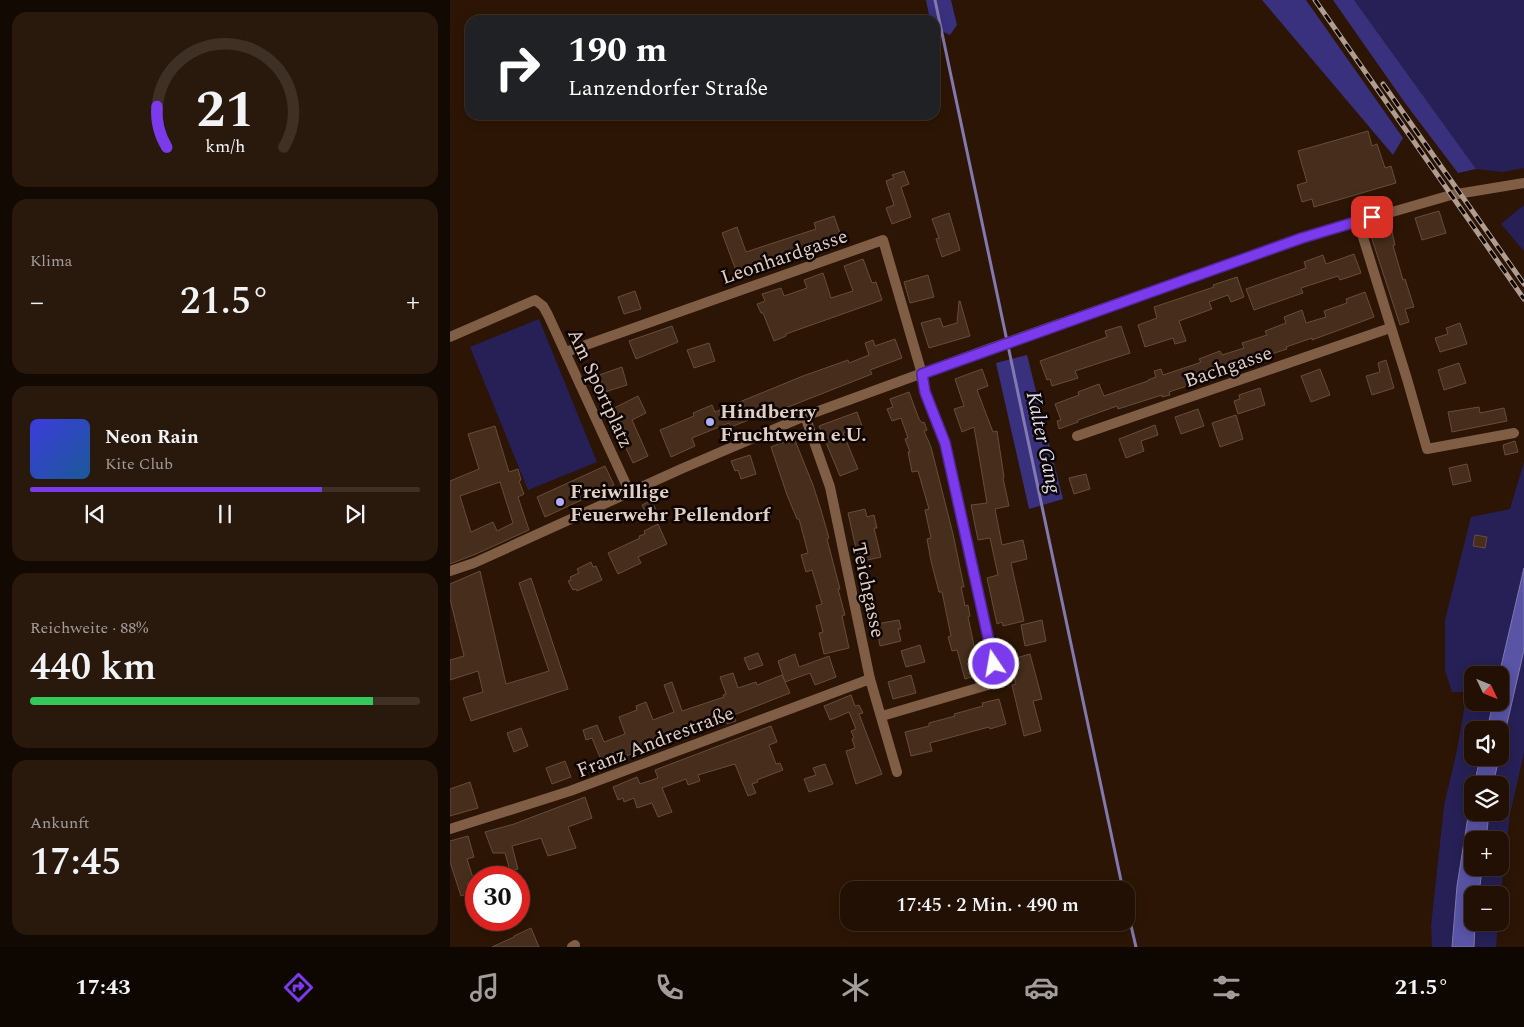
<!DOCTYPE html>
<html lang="de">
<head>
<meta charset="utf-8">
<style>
	body { margin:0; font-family:Spectral,serif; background:#29190d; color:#f1f3f6; height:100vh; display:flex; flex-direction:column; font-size:19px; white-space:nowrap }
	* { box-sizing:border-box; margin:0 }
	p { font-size:16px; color:#a29d9a }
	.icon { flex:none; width:28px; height:28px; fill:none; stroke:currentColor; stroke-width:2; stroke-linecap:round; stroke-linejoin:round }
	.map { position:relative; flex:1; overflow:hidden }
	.details { display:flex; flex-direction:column; gap:12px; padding:12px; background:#120902; width:450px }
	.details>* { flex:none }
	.hud { position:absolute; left:15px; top:15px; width:475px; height:105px; border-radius:15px; box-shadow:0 2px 12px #0003,0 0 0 1px #3e3025; background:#202124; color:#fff; overflow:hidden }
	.needle { width:32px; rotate:133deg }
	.tools { position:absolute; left:1014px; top:666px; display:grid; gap:10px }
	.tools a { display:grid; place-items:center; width:45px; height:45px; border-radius:10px; background:#211003; box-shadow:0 2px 12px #0003,0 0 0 1px #3e3025; font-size:25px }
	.speed { position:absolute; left:15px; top:866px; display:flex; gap:10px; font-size:25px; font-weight:700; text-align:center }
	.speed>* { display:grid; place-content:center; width:65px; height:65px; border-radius:50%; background:#211003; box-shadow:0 2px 12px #0003,0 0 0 1px #3e3025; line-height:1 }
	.speed .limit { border:8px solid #d22; background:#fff; color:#111 }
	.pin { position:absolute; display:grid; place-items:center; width:42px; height:42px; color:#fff; margin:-21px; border-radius:10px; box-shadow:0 2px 8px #0006 }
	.me { position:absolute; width:55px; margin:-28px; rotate:348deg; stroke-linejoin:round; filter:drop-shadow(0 0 4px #0008) }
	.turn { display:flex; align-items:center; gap:18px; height:105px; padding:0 20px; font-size:22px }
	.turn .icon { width:65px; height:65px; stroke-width:2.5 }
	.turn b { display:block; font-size:35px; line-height:42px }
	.big { font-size:38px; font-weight:600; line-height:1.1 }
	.details .widget { flex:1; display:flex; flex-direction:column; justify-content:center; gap:8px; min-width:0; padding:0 18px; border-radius:15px; background:#29190d }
	.details .dial { align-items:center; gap:0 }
	.dial svg { height:130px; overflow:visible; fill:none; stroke:#3e3025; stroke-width:7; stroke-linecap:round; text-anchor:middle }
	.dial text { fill:#f1f3f6; stroke:none }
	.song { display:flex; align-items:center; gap:15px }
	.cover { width:60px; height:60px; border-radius:8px; background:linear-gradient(135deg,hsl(240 70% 55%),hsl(210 70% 35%)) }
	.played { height:5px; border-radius:2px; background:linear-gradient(90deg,#7c3aed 75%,#3e3025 75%) }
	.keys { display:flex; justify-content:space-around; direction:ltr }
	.heat { display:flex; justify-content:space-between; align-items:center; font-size:28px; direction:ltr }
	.charge { height:8px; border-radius:4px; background:linear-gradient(90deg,#34c759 88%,#3e3025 0) }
	.trip { position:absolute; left:390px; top:881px; width:295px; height:50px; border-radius:15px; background:#211003; box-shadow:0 2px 12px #0003,0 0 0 1px #3e3025; font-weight:600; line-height:50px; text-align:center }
	.tab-bar { display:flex; height:80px; justify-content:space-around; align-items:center; background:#0d0601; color:#a29d9a }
	.tab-bar .icon { width:35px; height:35px }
	.tab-bar .selected { color:#7c3aed }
	.tab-bar b { font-size:22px; color:#f1f3f6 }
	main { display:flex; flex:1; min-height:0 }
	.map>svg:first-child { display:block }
	.green { fill:#262056 }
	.forest { fill:#39307e }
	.water { fill:#5954a6; stroke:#8279af }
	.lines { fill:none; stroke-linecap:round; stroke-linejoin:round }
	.stream { stroke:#8279af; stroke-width:3 }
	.building { fill:#472e1c; stroke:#684c3a; fill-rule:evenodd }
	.minor { stroke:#805e46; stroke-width:10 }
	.tertiary { stroke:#805e46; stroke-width:10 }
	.rail-casing { stroke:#af9d91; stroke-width:5 }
	.rail { stroke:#0d0401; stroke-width:3; stroke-dasharray:9; stroke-linecap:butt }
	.route-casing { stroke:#51269a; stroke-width:12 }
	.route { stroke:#7c3aed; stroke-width:9 }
	.poi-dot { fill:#aeaefa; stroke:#0d0401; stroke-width:2 }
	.labels { text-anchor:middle; stroke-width:5; stroke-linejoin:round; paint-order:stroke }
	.street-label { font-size:20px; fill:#e0cfc5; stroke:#0d0401 }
	.poi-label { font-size:20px; font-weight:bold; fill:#e0cfc5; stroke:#0d0401; text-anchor:start }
	.water-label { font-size:21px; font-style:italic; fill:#dadbf2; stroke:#0d0401 }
</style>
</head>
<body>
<main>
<section class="details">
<div class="widget dial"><svg viewBox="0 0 100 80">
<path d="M14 69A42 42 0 1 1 86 69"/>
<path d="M14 69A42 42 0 0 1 8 44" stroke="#7c3aed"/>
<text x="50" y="56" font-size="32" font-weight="700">21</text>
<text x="50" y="72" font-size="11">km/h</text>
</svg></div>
<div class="widget"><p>Klima</p>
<div class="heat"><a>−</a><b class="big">21.5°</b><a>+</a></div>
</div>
<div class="widget">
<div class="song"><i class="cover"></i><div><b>Neon Rain</b><p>Kite Club</p></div></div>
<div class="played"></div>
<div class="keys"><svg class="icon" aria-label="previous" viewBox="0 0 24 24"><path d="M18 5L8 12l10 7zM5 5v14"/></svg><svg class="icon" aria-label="pause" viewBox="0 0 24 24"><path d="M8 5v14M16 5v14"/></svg><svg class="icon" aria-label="next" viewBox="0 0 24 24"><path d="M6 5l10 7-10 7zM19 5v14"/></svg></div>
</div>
<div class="widget"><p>Reichweite · 88%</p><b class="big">440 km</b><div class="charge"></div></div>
<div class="widget"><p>Ankunft</p><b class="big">17:45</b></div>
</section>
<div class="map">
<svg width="1074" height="947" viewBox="0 0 1074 947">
	<rect width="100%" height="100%" fill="#2c1504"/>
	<g class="green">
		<polygon points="904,0 1074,0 1074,168 1053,172 1026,169"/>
		<polygon points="1074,205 1074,251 1051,224"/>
		<polygon points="89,319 147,462 78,490 20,347"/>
		<polygon points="1074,462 1074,568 1049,675 1022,675 1022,702 1043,703 1037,730 1022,730 1022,758 1030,758 1022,785 1007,886 1002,947 982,947 981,926 994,806 1007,750 1017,692 1002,692 995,670 995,620 1021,517 1060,509"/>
		<polygon points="1074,650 1074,753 1060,814 1050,900 1050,895 1029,895 1032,868 1050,868 1050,840 1036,840 1039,813 1050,812 1050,785 1043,784"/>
		<polygon points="1025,923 1048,923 1046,947 1024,947"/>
	</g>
	<g class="forest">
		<polygon points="476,0 501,0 507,25 500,35 485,28 485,20 480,20"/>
		<polygon points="812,0 856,0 953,138 943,155"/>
		<polygon points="883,0 904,0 1026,169 1008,173 955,103"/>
		<polygon points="577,355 613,499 579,509 546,363"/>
	</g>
	<g class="water">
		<polygon points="1074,568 1074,650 1050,754 1050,730 1037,730 1043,703 1050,702 1049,675"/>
		<polygon points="1030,758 1049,758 1043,785 1024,785"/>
		<polygon points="1022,791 1022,812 1039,813 1036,840 1022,840 1022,868 1032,868 1029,895 1022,895 1022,922 1025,923 1024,947 1002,947 1007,886"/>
	</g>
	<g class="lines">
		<g class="stream">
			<polyline points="485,0 673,890"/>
			<polyline points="676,904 686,947"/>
		</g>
	</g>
	<g class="building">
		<polygon points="918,131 922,146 927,144 935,168 941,166 946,183 864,207 862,199 852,202 847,185 857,182 848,151"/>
		<polygon points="454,171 459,184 451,187 461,217 442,224 436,208 444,205 436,181 444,178 442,175"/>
		<polygon points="989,211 996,233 972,240 965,218"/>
		<polygon points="499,213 510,250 492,257 486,239 489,238 482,219"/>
		<polygon points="384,216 391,236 362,247 363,250 288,276 272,233 287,227 296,252 366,229 364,223"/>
		<polygon points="941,227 945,245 943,245 944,249 953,280 955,279 964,307 955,309 959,322 950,325 920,233"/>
		<polygon points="904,254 911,273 890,280 888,276 851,288 853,293 804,310 796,289 856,268 854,262 873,255 876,264"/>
		<polygon points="413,259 422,283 426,282 432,300 336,334 336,336 324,341 313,313 311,313 307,304 315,301 312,294 331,288 334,296 357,288 354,280 373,273 381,298 403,291 394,266"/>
		<polygon points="478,275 484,297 460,303 454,282"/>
		<polygon points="787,277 794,297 781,302 778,295 759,302 762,309 729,321 736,341 725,344 723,338 695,347 688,325 707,318 704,307 764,287 763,285"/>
		<polygon points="185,291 191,309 174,314 168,297"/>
		<polygon points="915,292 924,317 862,340 862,338 836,347 837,349 806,359 807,362 719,392 720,395 712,397 712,395 668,409 667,406 628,420 628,422 609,429 607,421 611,420 605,404 629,395 628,392 649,384 654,396 698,381 698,380 706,377 704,371 711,369 713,375 746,364 751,362 749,359 770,351 772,355 794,348 792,343 817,335 815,331 836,323 834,317 852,310 856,323 876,317 874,311 897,303 896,299"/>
		<polygon points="509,301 510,301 520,336 479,348 471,323 490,318 493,327 507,323"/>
		<polygon points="1010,323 1017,344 990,352 985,338 998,334 996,328"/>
		<polygon points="222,326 228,342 186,359 179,341"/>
		<polygon points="671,326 680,353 625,371 628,378 602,386 600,379 597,380 590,361 657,337 655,331"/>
		<polygon points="445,339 452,358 420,370 422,374 333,409 312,417 311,415 281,427 279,423 242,438 245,446 221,457 210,430 244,416 243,413 262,405 265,412 353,376 398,360 399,363 419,355 415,343 423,340 425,346"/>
		<polygon points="259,343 265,361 244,368 237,350"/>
		<polygon points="936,360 944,388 922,395 916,376 930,372 928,363"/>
		<polygon points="1009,363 1016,383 994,390 988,370"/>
		<polygon points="172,367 177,385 155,392 149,375"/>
		<polygon points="532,369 538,386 527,390 543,432 547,431 554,477 553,478 559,506 545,509 552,545 573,540 577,559 561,563 574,621 553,626 552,622 547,624 537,578 548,575 540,538 528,540 521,505 537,503 524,427 512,432 504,409 514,406 505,379"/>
		<polygon points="870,369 880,395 861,402 851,376"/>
		<polygon points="810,388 815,405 788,414 784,401 790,399 789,395"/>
		<polygon points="459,392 469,419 472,423 474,422 477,430 474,431 481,447 503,534 514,587 511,587 515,606 518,605 520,616 518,617 526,655 528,655 534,673 515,679 507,650 502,651 498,637 501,636 492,592 489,592 481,561 477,539 481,538 475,510 479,509 468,471 462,472 458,452 460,452 455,439 458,438 451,418 442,421 437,409 443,407 440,399"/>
		<polygon points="188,396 196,413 182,420 198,456 183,463 172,440 177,438 164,408"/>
		<polygon points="1029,407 1030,413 1054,408 1057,421 1002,432 998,412"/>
		<polygon points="748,409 754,426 731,434 725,417"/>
		<polygon points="407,412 412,426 393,433 408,469 390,476 369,426"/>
		<polygon points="786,415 793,439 770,447 762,423"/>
		<polygon points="705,425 708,435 691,441 694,451 676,458 669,439"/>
		<path d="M45 426 59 472 68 469 71 480 69 481 74 494 68 497 79 530 26 554 0 564V481L29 469 18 434ZM50 482 63 523 47 531 43 522 21 532 10 496Z"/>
		<polygon points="344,438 363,485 371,510 379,538 377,539 390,589 388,589 395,615 392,616 399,648 374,654 369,633 373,632 366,606 372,604 362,570 356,572 351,555 358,553 349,519 347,519 337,495 321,447"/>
		<polygon points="1065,441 1068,452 1055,455 1053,445"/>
		<polygon points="300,455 306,474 291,479 288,470 285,471 281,461"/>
		<polygon points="1017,464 1021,481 1003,485 999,468"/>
		<polygon points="155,466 164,485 95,517 87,497"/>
		<polygon points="636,474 640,489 624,494 619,478"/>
		<polygon points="202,500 207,513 198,517 192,505"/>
		<polygon points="415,509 417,517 424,515 427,528 424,528 431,557 409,562 398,513"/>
		<polygon points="208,524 217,544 188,557 191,563 168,574 158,553 190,538 189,536 195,534 194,531"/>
		<polygon points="1025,535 1037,537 1035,548 1023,546"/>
		<polygon points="141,562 143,567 146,566 152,580 127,591 126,589 123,590 118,581 121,580 120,577 129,573 127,569"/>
		<polygon points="30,571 56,684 99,671 69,583 81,578 118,689 21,721 13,698 33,692 28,671 0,680 0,660 14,656 0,599 0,584"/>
		<polygon points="449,620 451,629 448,629 451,641 430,646 426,624"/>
		<polygon points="592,620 596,641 575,646 571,625"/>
		<polygon points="470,645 475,662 456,667 451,651"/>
		<polygon points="308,653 313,665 299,670 294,658"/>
		<polygon points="345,654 349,667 379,656 386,677 365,685 360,673 335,682 328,661"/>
		<polygon points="580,654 592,699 583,701 591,731 574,736 562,685 566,684 559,660"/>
		<polygon points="283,673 288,688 306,682 307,685 332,675 340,693 284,715 286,721 277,724 275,718 153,765 142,738 136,740 133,730 147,725 154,742 175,734 169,717 187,710 186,706 196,702 203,720 224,712 214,685 222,682 232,711 274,697 273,695 276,694 270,677"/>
		<polygon points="461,675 466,693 443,699 438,682"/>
		<polygon points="401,695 405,706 409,705 413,713 409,714 432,774 406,784 396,751 405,748 402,739 404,738 401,731 406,729 399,712 380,720 374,706"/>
		<polygon points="549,699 556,724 540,729 539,727 480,743 482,751 461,756 455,732 479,726 479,723 505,716 504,714 533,706 532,703"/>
		<polygon points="321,726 327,742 319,745 326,764 330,763 333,770 307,780 308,782 302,784 306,793 298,796 285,764 248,775 250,781 238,785 236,779 212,788 222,812 208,817 202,803 187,808 184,798 174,802 173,798 168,800 163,787 187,777 190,784 208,778 205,770"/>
		<polygon points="71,728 78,746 64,752 57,733"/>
		<polygon points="115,761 121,777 102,784 96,768"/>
		<polygon points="375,764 383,784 359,792 354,779 366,775 363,768"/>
		<polygon points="20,782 28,808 0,816 0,789"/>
		<polygon points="135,797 142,818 118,827 126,848 98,856 91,838 62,846 68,869 60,871 55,853 43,853 35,832 64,824"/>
		<polygon points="18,836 24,857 17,859 24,881 17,883 20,893 11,896 0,862 0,841"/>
		<polygon points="81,928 89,947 42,947 64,937 64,936"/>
	</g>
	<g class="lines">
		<g class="minor">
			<polyline points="908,221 957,379 977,449 1064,433"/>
			<polyline points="0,337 85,300 93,306 98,315 180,493"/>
			<polyline points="116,352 433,240 472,374 475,392 495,443 548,682 432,716"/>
			<polyline points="355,416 380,487 420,679 447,772"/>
			<polyline points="627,436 940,328"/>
			<polyline points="0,829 120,791 420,679"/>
			<polyline points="122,947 125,945"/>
		</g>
		<polyline class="tertiary" points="0,571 24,563 231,469 355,416 541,348 852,238 1001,195 1074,183"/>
		<defs>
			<g id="rail">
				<polyline points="865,0 1074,299"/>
				<polyline points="933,84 1074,284"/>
			</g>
		</defs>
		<use href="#rail" class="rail-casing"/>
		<use href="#rail" class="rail"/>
	</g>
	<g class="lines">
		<defs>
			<polyline id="route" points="544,664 495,443 475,392 472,374 852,238 922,217"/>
		</defs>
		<use href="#route" class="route-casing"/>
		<use href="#route" class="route"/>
	</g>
	<g class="poi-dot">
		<circle cx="260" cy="422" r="5"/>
		<circle cx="110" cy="502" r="5"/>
	</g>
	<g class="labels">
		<g class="street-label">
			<text transform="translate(334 256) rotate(-19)" y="7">Leonhardgasse</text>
			<text transform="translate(778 366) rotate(-19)" y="7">Bachgasse</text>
			<text transform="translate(151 388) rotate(65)" y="7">Am Sportplatz</text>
			<text transform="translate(419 590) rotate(78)" y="7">Teichgasse</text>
			<text transform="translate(205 741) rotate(-21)" y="7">Franz Andrestraße</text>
		</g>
		<g class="poi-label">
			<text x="270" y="418">Hindberry<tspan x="270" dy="23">Fruchtwein e.U.</tspan></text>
			<text x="120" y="498">Freiwillige<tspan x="120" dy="23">Feuerwehr Pellendorf</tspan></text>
		</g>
		<g class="water-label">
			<text transform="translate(594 442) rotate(78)" y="7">Kalter Gang</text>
		</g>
	</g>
</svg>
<div class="tools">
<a><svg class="needle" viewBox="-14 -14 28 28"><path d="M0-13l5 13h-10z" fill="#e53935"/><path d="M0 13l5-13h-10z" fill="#a29d9a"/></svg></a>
<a><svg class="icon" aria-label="sound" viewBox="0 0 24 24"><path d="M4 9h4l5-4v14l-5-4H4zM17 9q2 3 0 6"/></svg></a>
<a><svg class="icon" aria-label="layers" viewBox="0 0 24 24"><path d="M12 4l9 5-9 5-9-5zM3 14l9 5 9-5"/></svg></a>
<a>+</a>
<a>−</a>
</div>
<div class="speed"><div class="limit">30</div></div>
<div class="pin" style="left:922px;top:217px;background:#d93025"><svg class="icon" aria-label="arrive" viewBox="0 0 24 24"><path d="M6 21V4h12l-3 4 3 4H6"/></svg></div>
<svg class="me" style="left:544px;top:664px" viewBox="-20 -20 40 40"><circle r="17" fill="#7c3aed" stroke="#fff" stroke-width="3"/><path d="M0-11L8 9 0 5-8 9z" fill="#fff"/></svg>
<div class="trip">17:45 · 2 Min. · 490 m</div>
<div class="hud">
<div class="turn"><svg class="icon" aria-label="right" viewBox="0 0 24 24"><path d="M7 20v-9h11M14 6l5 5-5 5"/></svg><div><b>190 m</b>Lanzendorfer Straße</div></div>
</div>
</div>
</main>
<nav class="tab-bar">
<b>17:43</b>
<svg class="icon selected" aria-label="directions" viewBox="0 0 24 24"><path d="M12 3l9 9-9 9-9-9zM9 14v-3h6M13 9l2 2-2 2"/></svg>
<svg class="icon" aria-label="music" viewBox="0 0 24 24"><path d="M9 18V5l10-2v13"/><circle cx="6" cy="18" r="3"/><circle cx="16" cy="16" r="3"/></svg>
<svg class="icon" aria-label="phone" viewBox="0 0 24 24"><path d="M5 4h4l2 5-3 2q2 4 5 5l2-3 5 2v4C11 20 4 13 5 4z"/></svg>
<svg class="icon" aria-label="climate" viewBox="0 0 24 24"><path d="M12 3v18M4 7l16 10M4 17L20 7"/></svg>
<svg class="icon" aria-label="car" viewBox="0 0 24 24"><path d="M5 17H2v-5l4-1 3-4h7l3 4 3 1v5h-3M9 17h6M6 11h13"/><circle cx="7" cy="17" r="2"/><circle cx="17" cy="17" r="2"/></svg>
<svg class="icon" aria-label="filters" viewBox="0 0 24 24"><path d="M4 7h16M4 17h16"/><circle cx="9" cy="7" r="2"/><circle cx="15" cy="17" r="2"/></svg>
<b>21.5°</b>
</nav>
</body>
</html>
